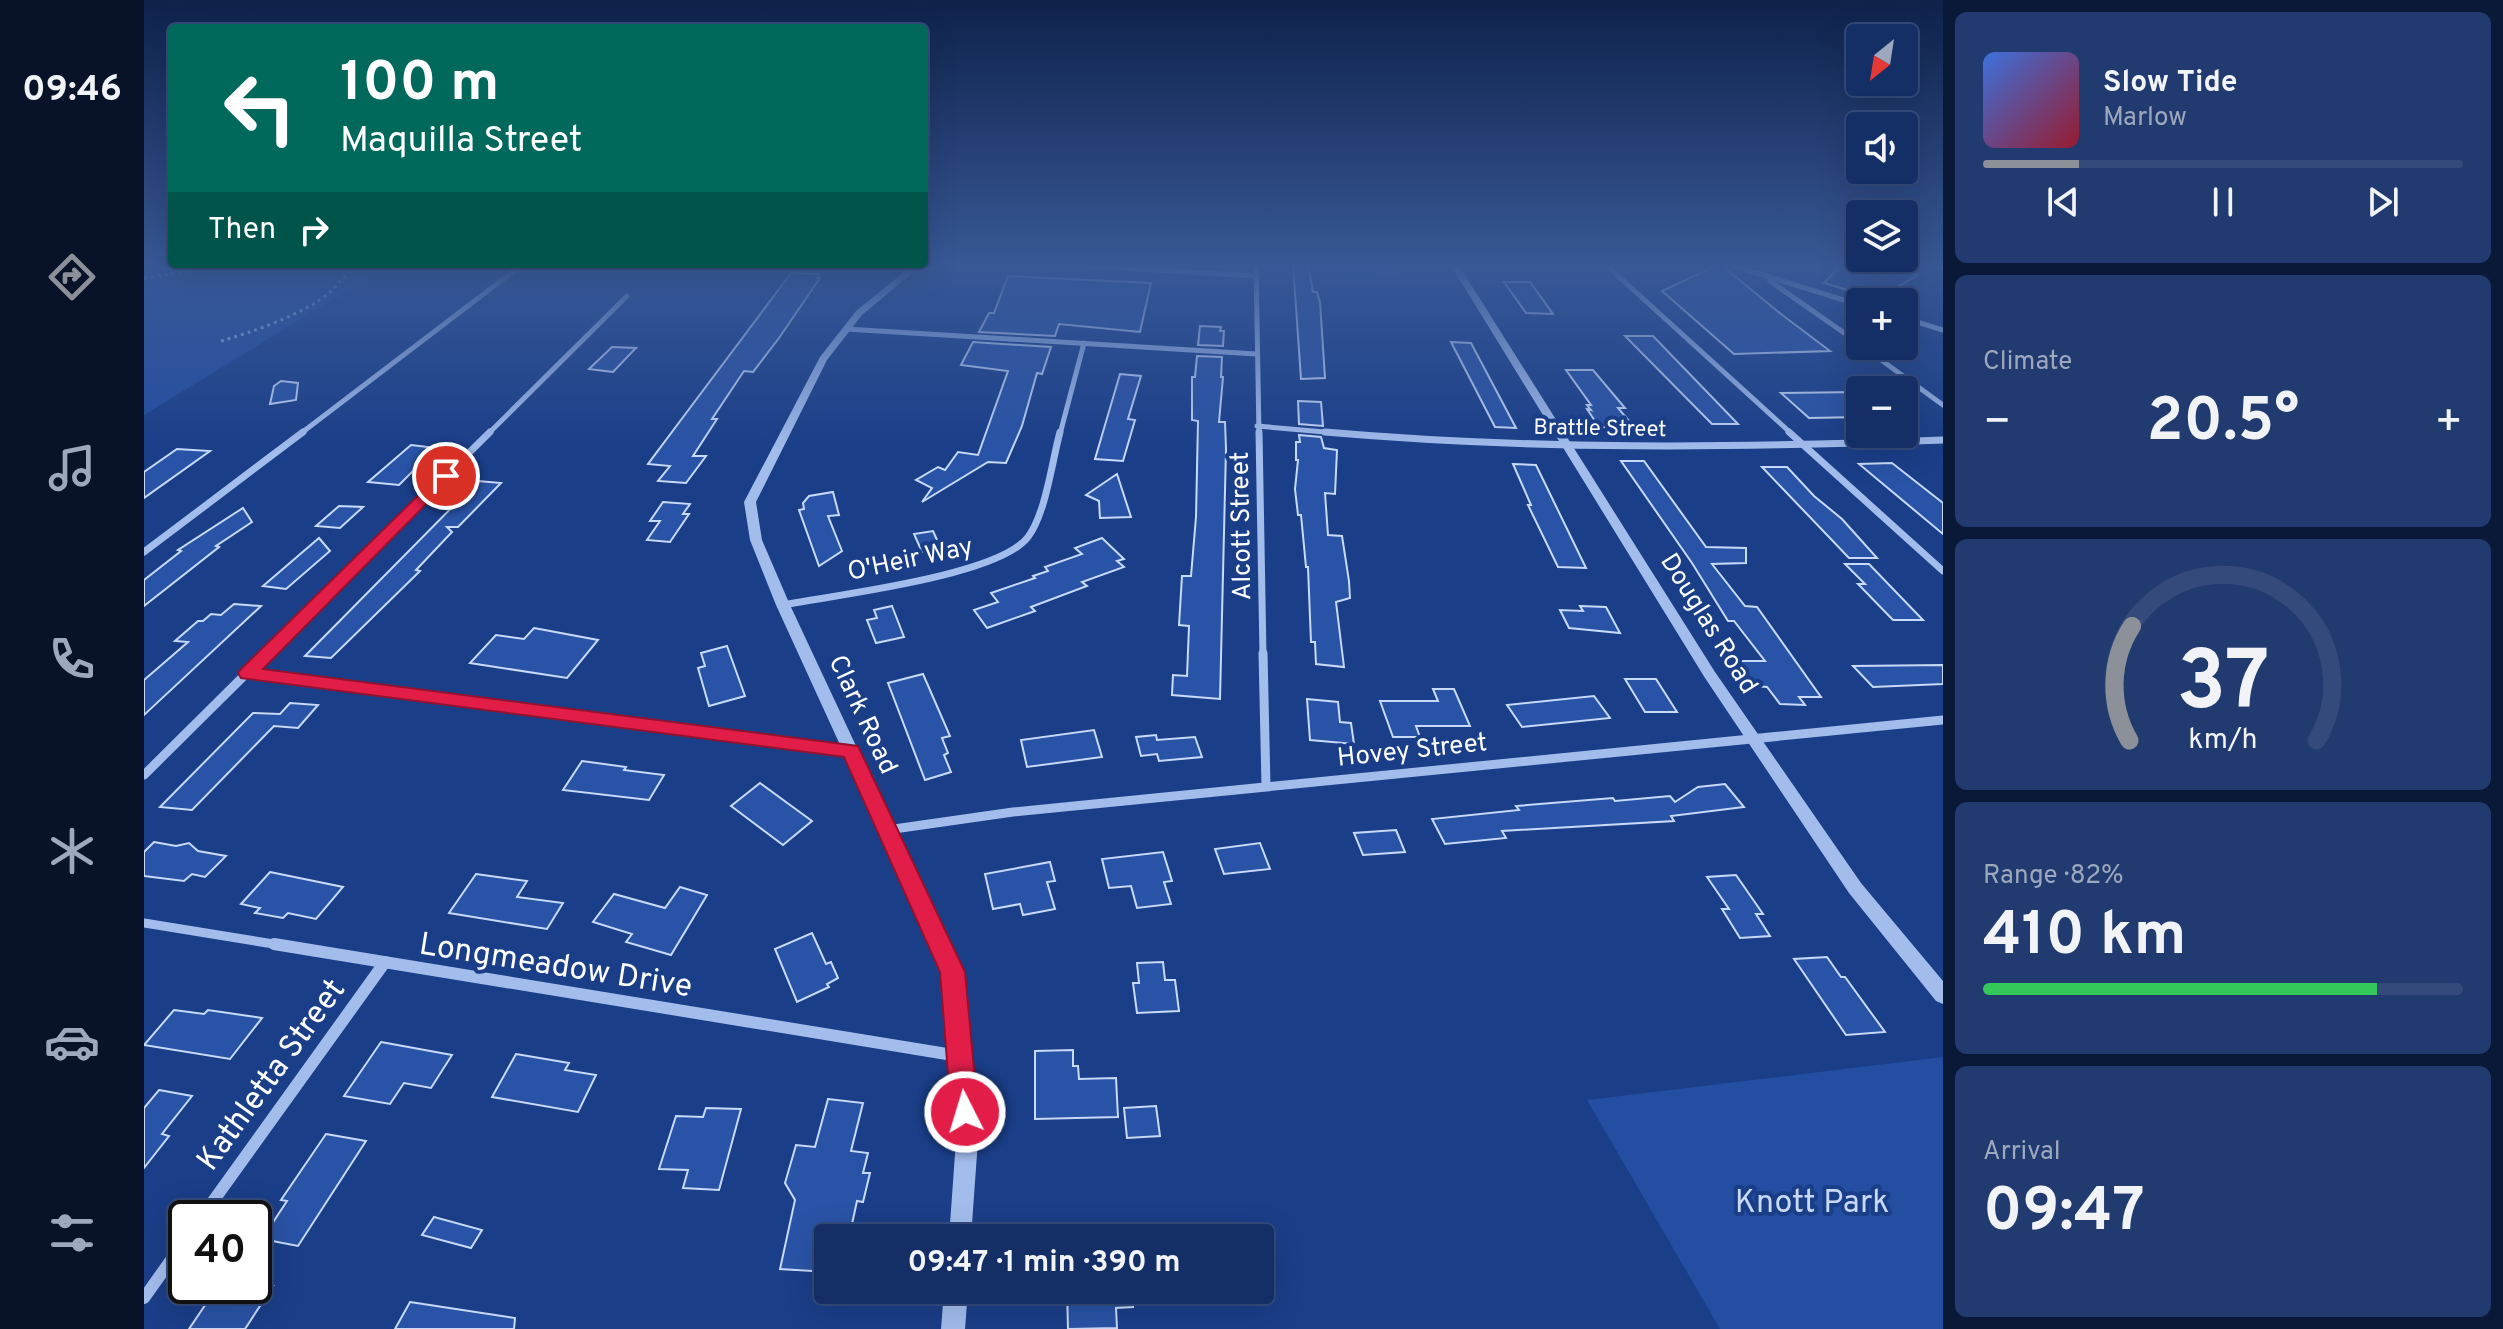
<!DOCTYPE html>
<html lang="en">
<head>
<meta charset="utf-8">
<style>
	body { margin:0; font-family:Overpass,sans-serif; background:#213a6f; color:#f1f3f6; height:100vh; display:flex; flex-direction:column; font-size:30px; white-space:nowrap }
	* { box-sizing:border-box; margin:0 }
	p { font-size:26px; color:#9da8bf }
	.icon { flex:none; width:44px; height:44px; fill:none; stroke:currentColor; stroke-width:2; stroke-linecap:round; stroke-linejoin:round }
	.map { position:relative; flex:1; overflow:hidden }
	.side { display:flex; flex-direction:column; gap:12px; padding:12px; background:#0b1938; width:560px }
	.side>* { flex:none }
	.guide { position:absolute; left:24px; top:24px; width:760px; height:244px; border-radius:8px; box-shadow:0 8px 32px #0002,0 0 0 2px #334a7a; background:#00695c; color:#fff; overflow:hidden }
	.needle { width:52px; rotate:210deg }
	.buttons { position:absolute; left:1702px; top:24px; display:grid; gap:16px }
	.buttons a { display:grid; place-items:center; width:72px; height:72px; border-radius:8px; background:#142e66; box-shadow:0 8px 32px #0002,0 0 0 2px #334a7a; font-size:40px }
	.speed { position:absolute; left:24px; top:1200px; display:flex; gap:16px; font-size:40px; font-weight:700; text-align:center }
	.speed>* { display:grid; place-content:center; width:104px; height:104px; border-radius:50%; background:#142e66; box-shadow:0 8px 32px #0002,0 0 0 2px #334a7a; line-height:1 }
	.speed .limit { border:4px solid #111; border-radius:12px; background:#fff; color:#111 }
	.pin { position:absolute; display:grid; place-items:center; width:68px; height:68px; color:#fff; margin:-34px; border:4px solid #fff; border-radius:50%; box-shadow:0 2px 8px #0007 }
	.me { position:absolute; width:88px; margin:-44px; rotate:355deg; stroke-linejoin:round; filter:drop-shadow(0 0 6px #0008) }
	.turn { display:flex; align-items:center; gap:28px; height:168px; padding:0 40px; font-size:36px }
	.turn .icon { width:104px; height:104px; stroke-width:2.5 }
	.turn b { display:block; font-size:56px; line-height:68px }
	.then { display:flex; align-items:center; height:76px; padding:0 40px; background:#0003; gap:16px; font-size:30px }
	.big { font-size:60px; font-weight:700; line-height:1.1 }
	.side .card { flex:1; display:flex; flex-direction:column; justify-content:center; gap:12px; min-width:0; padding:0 28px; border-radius:12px; background:#213a6f }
	.side .dial { align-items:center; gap:0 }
	.dial svg { height:208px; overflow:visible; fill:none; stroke:#334a7a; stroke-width:7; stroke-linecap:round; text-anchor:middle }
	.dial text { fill:#f1f3f6; stroke:none }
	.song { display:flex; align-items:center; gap:24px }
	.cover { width:96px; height:96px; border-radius:12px; background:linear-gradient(135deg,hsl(220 70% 55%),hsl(350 70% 35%)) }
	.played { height:8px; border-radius:4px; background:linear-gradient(90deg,#8c9099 20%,#334a7a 20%) }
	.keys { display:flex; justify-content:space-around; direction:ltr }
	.heat { display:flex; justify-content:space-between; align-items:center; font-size:44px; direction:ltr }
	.charge { height:12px; border-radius:6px; background:linear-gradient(90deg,#34c759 82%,#334a7a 0) }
	.trip { position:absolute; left:670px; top:1224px; width:460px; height:80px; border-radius:8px; background:#142e66; box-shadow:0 8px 32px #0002,0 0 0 2px #334a7a; font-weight:700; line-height:80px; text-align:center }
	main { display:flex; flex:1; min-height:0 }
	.tab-bar { display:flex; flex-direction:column; width:144px; justify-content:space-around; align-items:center; background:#081229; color:#9da8bf }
	.tab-bar .icon { width:56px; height:56px }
	.tab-bar .current { color:#8c9099 }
	.tab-bar b { font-size:36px; color:#f1f3f6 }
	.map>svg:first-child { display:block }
	.green { fill:#234ea1 }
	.building { fill:#2953a6; stroke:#c8d9f9; stroke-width:2 }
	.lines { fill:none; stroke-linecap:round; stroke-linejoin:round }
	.path { stroke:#a2bcec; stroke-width:3; stroke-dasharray:3 4; stroke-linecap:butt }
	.minor-far3 { stroke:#a2bcec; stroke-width:5 }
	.minor-far2 { stroke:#a2bcec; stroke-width:7 }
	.minor-far1 { stroke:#a2bcec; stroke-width:9 }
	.minor { stroke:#a2bcec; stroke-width:12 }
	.tertiary { fill:#a2bcec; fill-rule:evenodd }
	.route { fill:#e11d48; stroke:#92132f; stroke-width:2 }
	.labels { text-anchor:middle; stroke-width:8; stroke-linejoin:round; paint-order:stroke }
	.far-street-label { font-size:22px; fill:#fff; stroke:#1a3e88 }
	.street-label { font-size:26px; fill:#fff; stroke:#1a3e88 }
	.near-street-label { font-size:32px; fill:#fff; stroke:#1a3e88 }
	.near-park-label { font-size:32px; fill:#c8d9f9; stroke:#1a3e88 }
</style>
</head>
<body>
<main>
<nav class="tab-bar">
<b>09:46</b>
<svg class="icon current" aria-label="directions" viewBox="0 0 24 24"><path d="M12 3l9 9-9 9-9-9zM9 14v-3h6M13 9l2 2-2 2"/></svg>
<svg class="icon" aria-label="music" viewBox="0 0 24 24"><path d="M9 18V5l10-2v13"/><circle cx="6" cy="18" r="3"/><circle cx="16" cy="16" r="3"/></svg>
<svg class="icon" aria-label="phone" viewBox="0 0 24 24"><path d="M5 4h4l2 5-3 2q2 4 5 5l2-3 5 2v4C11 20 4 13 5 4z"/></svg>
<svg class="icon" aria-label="climate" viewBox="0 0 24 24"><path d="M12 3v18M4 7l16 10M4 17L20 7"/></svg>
<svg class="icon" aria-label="car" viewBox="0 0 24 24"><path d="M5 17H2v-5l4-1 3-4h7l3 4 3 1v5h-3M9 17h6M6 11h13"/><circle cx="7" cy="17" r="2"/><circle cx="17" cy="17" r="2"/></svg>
<svg class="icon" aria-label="filters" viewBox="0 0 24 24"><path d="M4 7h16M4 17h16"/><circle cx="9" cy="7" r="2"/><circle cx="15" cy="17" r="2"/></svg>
</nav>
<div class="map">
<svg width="1799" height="1329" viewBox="0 0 1799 1329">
	<rect width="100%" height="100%" fill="#1a3e88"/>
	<g class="green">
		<polygon points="39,264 247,264 0,415 0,269"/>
		<polygon points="1122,264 1252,264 1258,279 1124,273"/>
		<polygon points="1799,1057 1799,1329 1576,1329 1443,1100"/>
	</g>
	<g class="building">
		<polygon points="1149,264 1164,264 1169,292 1173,292 1176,302 1181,378 1157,379"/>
		<polygon points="1576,264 1637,314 1686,351 1590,354 1518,291"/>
		<polygon points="1698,264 1745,264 1774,275 1733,299 1680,283"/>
		<polygon points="647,273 675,274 673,278 676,278 635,338 609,372 600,371 568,419 573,419 549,456 562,456 542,483 514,481 526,466 504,464"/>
		<polygon points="864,276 1007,283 996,332 915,324 911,336 835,332 845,313 850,313"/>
		<polygon points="1360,282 1386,282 1409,314 1382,313"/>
		<polygon points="1056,326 1077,327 1076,331 1080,331 1079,346 1054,345"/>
		<polygon points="1481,336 1509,336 1594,424 1568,424"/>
		<polygon points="829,342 907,347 898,374 893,373 878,426 862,463 844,462 778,502 788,488 772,480 794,467 801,470 814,452 834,455 864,371 817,365"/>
		<polygon points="1307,342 1327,343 1372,428 1351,427"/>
		<polygon points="468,347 492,348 469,372 445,369"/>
		<polygon points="1053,356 1078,357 1077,377 1079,377 1075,422 1081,422 1082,449 1076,699 1028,695 1029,675 1043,676 1045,626 1035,625 1038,576 1047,576 1052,517 1054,421 1048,420 1048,377 1051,377"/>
		<polygon points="1422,370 1449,370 1481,408 1474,408 1491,428 1455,427 1443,409 1447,410 1443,405 1447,405"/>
		<polygon points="976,374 997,376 984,419 991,420 979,461 951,459"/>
		<polygon points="137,381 154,383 152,400 126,404 130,386"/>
		<polygon points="1716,392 1716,417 1665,418 1637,393"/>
		<polygon points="1154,401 1177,402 1179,426 1155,424"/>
		<polygon points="1155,435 1177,437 1180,448 1193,450 1191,494 1181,493 1184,535 1198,536 1205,581 1206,598 1192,602 1200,667 1172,664 1171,642 1167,642 1164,567 1162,567 1157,515 1154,515 1151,489 1154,460 1152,460 1152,442 1156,442"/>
		<polygon points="267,445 292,448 255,485 224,482"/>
		<polygon points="33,449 66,451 0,498 0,472"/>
		<polygon points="1477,461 1500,461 1562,547 1602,548 1602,563 1568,564 1601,606 1613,607 1677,697 1655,697 1661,705 1636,704 1623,687 1611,686 1593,661 1621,661 1590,621 1584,621 1548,563"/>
		<polygon points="1748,463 1799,503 1799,534 1715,464"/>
		<polygon points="1369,464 1392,465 1442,568 1414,567 1384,505 1387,505"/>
		<polygon points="1618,467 1643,467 1670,496 1698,519 1733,558 1705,558"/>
		<polygon points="973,474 987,517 956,518 955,501 942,495"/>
		<polygon points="334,481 357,483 314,527 303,527 308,532 272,570 276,571 187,658 161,656"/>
		<polygon points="689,492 695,515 684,516 698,551 675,566 655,510 660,509 659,503 665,496"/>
		<polygon points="519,502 546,504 539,514 545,514 526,542 503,540 516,521 506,521"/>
		<polygon points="195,506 219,507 196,528 172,526"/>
		<polygon points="99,508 108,522 72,546 75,547 0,606 0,580 37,551 34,550"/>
		<polygon points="789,531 797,549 778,552 770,534"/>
		<polygon points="175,538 186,551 142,589 119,586"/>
		<polygon points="958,538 980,559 973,561 980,567 938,582 943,586 887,607 891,611 843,628 830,610 854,602 847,593 891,578 889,576 904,571 901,567 938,554 931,548"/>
		<polygon points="1701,564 1725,564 1779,620 1749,620 1714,584 1721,584"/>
		<polygon points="90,604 117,606 0,715 0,680 44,642 31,641 54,621 59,621 67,614 77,615"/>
		<polygon points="748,606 760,637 732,643 723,620 733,618 730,610"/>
		<polygon points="1436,606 1462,607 1476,633 1425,628 1416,610 1439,611"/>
		<polygon points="390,628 454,640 423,678 326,663 352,635 380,639"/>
		<polygon points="583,646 601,696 565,706 554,668 561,666 557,653"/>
		<polygon points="1799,665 1799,684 1729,687 1709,666"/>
		<polygon points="779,674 806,736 798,738 804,753 800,755 807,772 781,780 744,683"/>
		<polygon points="1481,679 1512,679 1533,712 1501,712"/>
		<polygon points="1289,689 1310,689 1326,726 1272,726 1276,737 1249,737 1236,701 1294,701"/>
		<polygon points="1450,696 1466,718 1378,727 1363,705"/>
		<polygon points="1163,699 1194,702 1196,722 1207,723 1210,744 1166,740"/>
		<polygon points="146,703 174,705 154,728 130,726 48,810 16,807 109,713 136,714"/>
		<polygon points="950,730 958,757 883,767 877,740"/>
		<polygon points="1012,735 1013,740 1051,737 1058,757 1015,761 1013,754 997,756 992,737"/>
		<polygon points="438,761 482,767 480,770 520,775 505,800 419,790"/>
		<polygon points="616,783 668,821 639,845 587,806"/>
		<polygon points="1581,784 1600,807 1527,816 1530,821 1358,831 1362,838 1301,844 1288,819 1375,810 1372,806 1469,798 1471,801 1526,796 1531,802 1554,787"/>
		<polygon points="1252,830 1261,852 1219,855 1210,833"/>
		<polygon points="10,842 32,846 45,843 54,851 82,856 61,877 48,874 40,881 0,876 0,852"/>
		<polygon points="1116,843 1126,869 1080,874 1071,849"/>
		<polygon points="1019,852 1028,881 1020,882 1027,904 993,908 987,886 965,888 958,859"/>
		<polygon points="906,862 911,881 903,882 911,909 879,915 876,904 849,909 841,874"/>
		<polygon points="126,872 199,887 172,919 144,913 139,918 111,913 116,908 97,904"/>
		<polygon points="332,874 383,881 373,897 419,903 403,929 305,913"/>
		<polygon points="1592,875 1619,914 1612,914 1626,936 1596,938 1578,909 1585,909 1563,877"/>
		<polygon points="536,887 563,895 527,955 482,942 488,934 449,922 470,894 521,908"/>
		<polygon points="668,933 682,964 687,962 694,978 683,984 685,987 653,1002 631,949"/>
		<polygon points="1683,957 1697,977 1701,977 1741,1032 1702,1035 1650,959"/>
		<polygon points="1019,962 1021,980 1031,980 1035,1011 993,1013 989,983 995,983 993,963"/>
		<polygon points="30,1010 60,1014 64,1010 118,1018 86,1059 0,1045"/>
		<polygon points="237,1042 308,1055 287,1088 260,1083 246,1104 200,1096"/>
		<polygon points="929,1050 929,1066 934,1066 935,1079 972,1078 974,1117 891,1119 891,1051"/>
		<polygon points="372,1054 425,1063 421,1070 452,1075 434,1112 348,1097"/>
		<polygon points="15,1090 48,1096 18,1134 25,1136 0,1168 0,1108"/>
		<polygon points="684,1099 719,1103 707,1151 724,1153 719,1173 726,1173 719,1202 713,1201 705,1238 684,1238 684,1272 636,1269 651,1200 641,1183 652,1145 671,1147"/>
		<polygon points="1012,1106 1016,1136 983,1138 980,1108"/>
		<polygon points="562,1108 597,1109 575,1190 539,1188 544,1170 515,1169 532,1116 559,1117"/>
		<polygon points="182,1134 222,1141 154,1246 118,1239 143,1201 137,1200"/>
		<polygon points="290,1217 338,1230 327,1248 278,1235"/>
		<polygon points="74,1286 129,1286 101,1329 45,1329"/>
		<polygon points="923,1290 989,1290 989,1307 972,1308 973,1328 924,1329"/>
		<polygon points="266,1302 371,1318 370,1329 251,1329"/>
	</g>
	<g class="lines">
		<g class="path">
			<polyline points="0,278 93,264"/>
			<path d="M77 341C106 333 162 313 185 293 195 284 199 276 212 268V264"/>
		</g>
		<g class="minor-far3">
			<polyline points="915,264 1112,276"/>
			<polyline points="1112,264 1115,434"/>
			<polyline points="1461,264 1648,434"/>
			<polyline points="1584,264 1716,305"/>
			<polyline points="1786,264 1799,268"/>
			<polyline points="1626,281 1716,344"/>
			<polyline points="1760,318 1799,330"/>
			<polyline points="702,329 1112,354"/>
			<polyline points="1718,346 1799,405"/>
			<polyline points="1113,426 1204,434"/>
			<polyline points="156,434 379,264"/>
			<polyline points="344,434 483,296"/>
			<polyline points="916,434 940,343"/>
		</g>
		<g class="minor-far2">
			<polyline points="1115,432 1119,655"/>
			<path d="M1181 432C1387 450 1592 448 1799 440"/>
			<polyline points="1645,432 1799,571"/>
			<polyline points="0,552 159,432"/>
			<path d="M639 605C691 595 855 576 884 537 902 513 908 461 916 432"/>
			<polyline points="121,655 346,432"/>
		</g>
		<g class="minor-far1">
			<polyline points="1119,653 1122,786"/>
			<polyline points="103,673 706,751"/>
			<polyline points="0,775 123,653"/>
			<polyline points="743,830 869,812 1799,720"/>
			<polyline points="0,923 142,946"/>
		</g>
		<g class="minor">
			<polyline points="130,944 815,1056"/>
			<polyline points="57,1218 241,962"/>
			<polyline points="0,1298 42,1239"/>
		</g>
		<g class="tertiary">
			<polygon points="770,264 779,264 718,315 683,360 612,502 618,540 646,605 818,972 834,1140 827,1238 805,1238 812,1140 800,972 632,605 606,540 600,502 676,357 712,311"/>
			<polygon points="1306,264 1314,264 1571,672 1717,883 1799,981 1799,1004 1792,1001 1705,893 1561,678"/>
			<polygon points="800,1290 824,1290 821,1329 797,1329"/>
		</g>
	</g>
	<linearGradient id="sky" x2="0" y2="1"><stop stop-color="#0e224b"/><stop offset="0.59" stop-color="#385896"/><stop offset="1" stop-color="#385896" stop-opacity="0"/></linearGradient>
	<rect width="1799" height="451" fill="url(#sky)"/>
	<polygon class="route" points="302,472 307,473 307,479 119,669 714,746 821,972 834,1112 830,1121 821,1125 811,1121 807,1112 796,972 700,757 97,678 94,673 97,669 297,473"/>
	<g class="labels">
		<g class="far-street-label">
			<text transform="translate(1456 427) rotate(1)" y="8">Brattle Street</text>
		</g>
		<g class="street-label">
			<text transform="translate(1096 526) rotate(-91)" y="9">Alcott Street</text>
			<text transform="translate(766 558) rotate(-12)" y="9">O'Heir Way</text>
			<text transform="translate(1566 623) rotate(58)" y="9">Douglas Road</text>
			<text transform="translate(720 714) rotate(65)" y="9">Clark Road</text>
			<text transform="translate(1268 749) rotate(-6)" y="9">Hovey Street</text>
		</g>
		<g class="near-street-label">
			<text transform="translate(412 964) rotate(9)" y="11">Longmeadow Drive</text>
			<text transform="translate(126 1074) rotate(-54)" y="11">Kathletta Street</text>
		</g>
		<g class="near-park-label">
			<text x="1668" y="1212">Knott Park</text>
		</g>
	</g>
</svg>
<div class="buttons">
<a><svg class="needle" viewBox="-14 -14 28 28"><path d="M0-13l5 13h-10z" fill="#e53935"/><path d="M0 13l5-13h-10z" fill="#9da8bf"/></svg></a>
<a><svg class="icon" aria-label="sound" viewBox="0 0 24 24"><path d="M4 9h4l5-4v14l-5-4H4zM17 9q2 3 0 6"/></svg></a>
<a><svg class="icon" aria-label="layers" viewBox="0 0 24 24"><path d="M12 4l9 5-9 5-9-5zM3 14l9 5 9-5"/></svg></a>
<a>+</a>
<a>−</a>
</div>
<div class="speed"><div class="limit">40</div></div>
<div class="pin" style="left:302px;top:476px;background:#d93025"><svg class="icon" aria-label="arrive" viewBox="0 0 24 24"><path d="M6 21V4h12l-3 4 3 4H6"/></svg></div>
<svg class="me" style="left:821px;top:1112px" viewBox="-20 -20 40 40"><circle r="17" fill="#e11d48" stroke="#fff" stroke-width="3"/><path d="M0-11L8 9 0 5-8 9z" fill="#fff"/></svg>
<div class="trip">09:47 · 1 min · 390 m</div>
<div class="guide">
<div class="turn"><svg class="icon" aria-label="left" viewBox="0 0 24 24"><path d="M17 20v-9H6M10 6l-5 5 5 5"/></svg><div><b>100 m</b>Maquilla Street</div></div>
<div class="then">Then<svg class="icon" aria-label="right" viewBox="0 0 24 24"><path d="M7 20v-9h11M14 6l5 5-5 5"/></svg></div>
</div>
</div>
<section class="side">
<div class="card">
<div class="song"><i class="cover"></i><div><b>Slow Tide</b><p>Marlow</p></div></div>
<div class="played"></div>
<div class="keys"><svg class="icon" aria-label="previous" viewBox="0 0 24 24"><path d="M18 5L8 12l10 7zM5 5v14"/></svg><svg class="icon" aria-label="pause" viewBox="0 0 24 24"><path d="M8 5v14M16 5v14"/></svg><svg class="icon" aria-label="next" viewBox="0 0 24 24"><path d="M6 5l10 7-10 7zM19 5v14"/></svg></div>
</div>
<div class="card"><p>Climate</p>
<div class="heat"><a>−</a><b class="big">20.5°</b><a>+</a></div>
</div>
<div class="card dial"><svg viewBox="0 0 100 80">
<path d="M14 69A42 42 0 1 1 86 69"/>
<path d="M14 69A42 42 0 0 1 15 25" stroke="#8c9099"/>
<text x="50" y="56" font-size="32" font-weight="700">37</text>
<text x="50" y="72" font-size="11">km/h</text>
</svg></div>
<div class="card"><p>Range · 82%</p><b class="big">410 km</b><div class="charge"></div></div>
<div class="card"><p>Arrival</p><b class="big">09:47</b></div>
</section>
</main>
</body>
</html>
